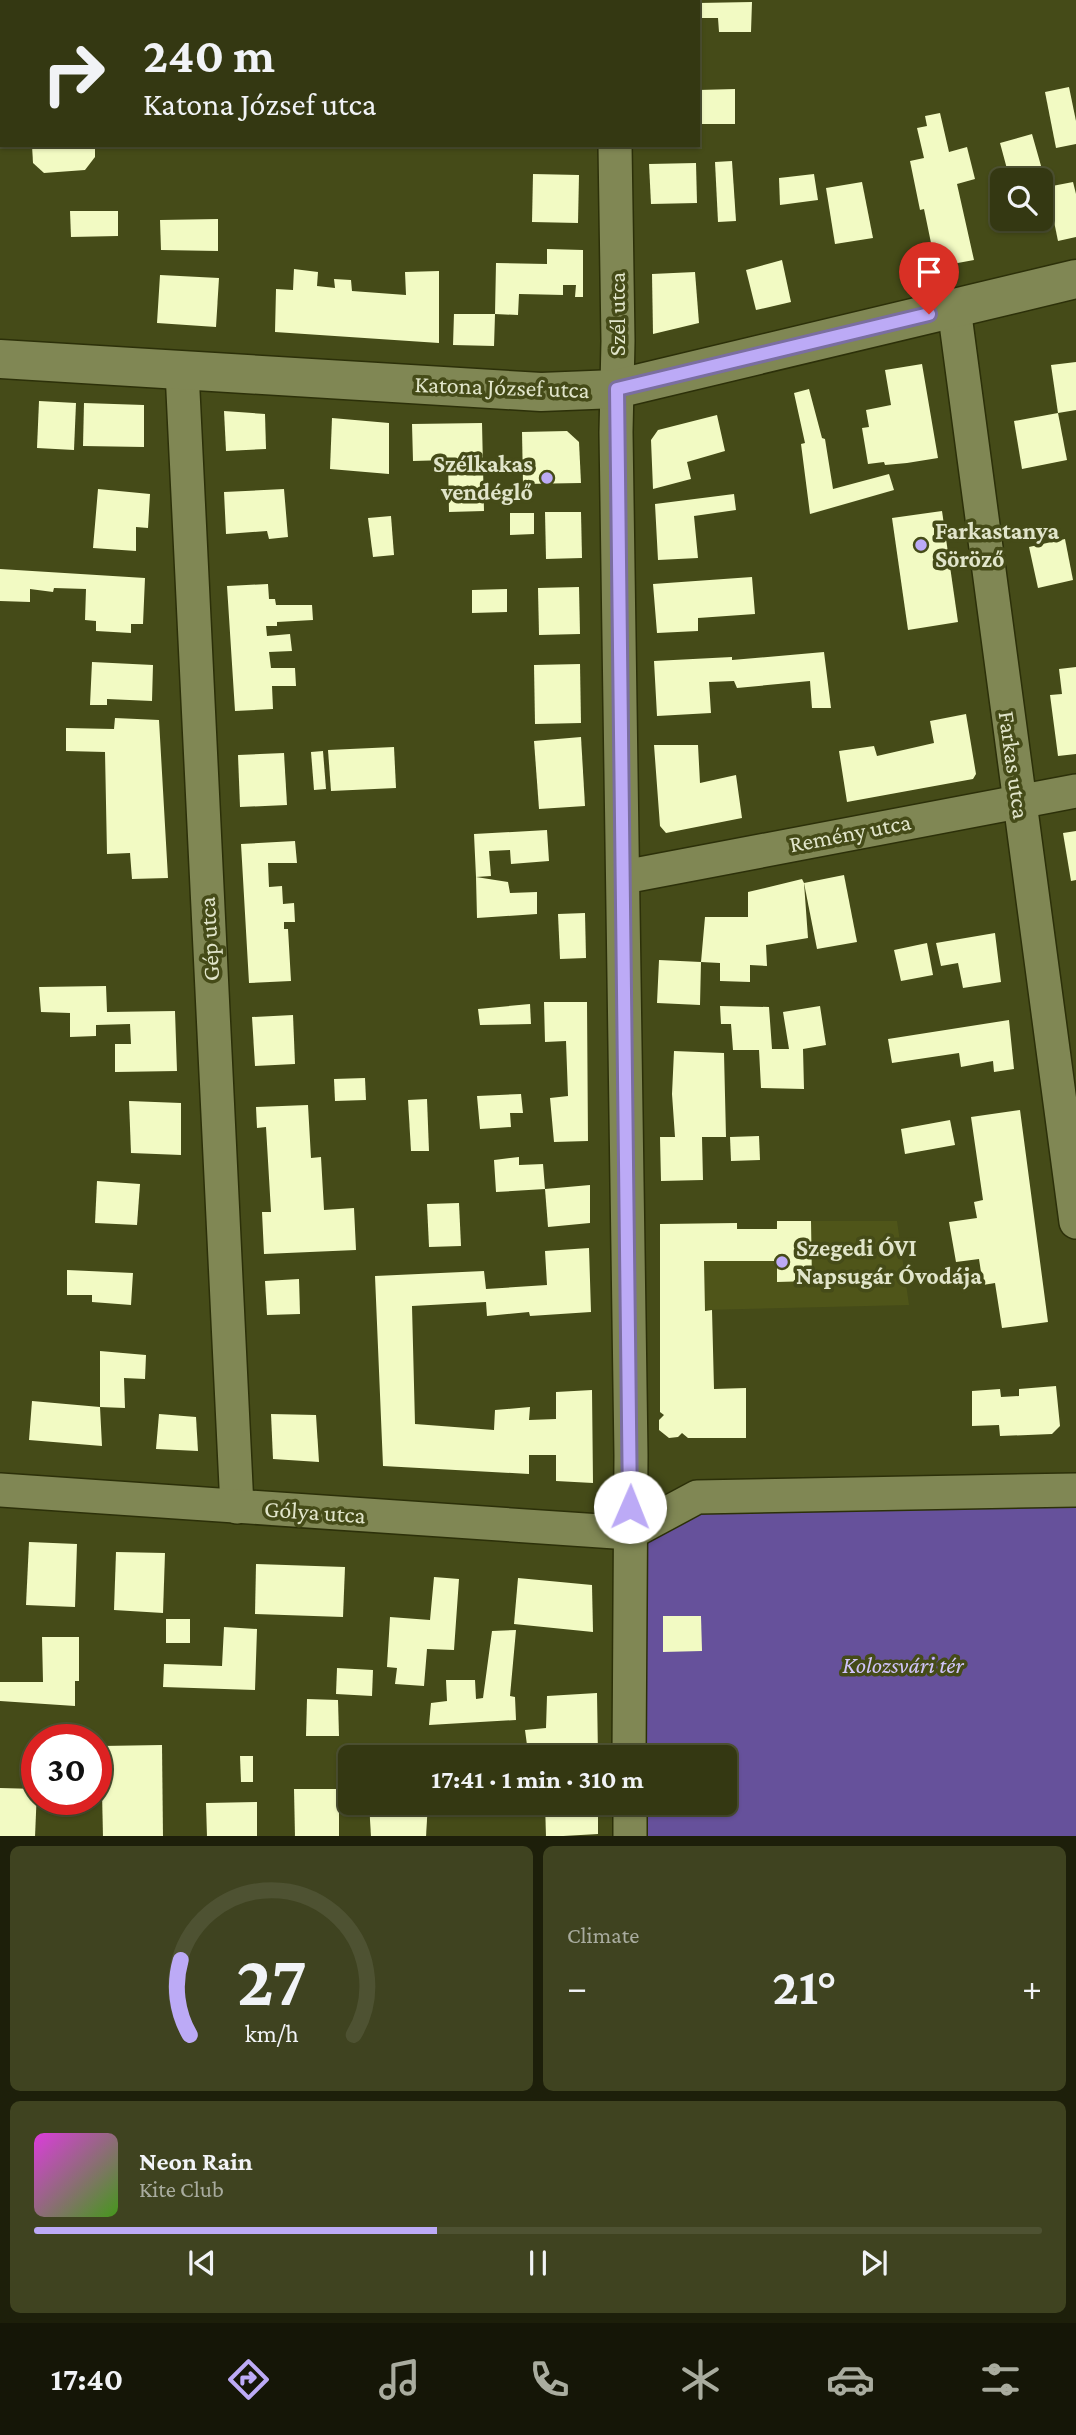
<!DOCTYPE html>
<html lang="en">
<head>
<meta charset="utf-8">
<style>
	body { margin:0; font-family:"Crimson Pro",serif; background:#3f4320; color:#f1f3f6; height:100vh; display:flex; flex-direction:column; font-size:26px; white-space:nowrap }
	* { box-sizing:border-box; margin:0 }
	p { font-size:23px; color:#a9ac9f }
	.icon { flex:none; width:38px; height:38px; fill:none; stroke:currentColor; stroke-width:2; stroke-linecap:round; stroke-linejoin:round }
	.map { position:relative; height:1836px; overflow:hidden }
	.sheet { display:flex; flex-direction:column; gap:10px; padding:10px; background:#1d1f0a; flex:1 }
	.sheet>* { flex:none }
	.top-card { position:absolute; left:0px; top:0px; width:700px; height:147px; box-shadow:0 2px 5px #0004,0 0 0 2px #4e5232; background:#343812; color:#f1f3f6; overflow:hidden }
	.tools { position:absolute; left:990px; top:168px; display:grid; gap:14px }
	.tools a { display:grid; place-items:center; width:63px; height:63px; border-radius:10px; background:#343812; box-shadow:0 2px 5px #0004,0 0 0 2px #4e5232; font-size:35px }
	.speed { position:absolute; left:21px; top:1724px; display:flex; gap:14px; font-size:35px; font-weight:700; text-align:center }
	.speed>* { display:grid; place-content:center; width:91px; height:91px; border-radius:50%; background:#343812; box-shadow:0 2px 5px #0004,0 0 0 2px #4e5232; line-height:1 }
	.speed .limit { border:10px solid #d22; background:#fff; color:#111 }
	.pin { position:absolute; display:grid; place-items:center; width:60px; height:60px; color:#fff; margin:-72px -30px; border-radius:50% 50% 50% 0; rotate:-45deg; box-shadow:0 0 7px #0007 }
	.pin .icon { rotate:45deg }
	.me { position:absolute; width:77px; margin:-38px; rotate:1deg; stroke-linejoin:round; filter:drop-shadow(0 0 5px #0008) }
	.turn { display:flex; align-items:center; gap:24px; height:147px; padding:0 28px; font-size:32px }
	.turn .icon { width:91px; height:91px; stroke-width:2.5 }
	.turn b { display:block; font-size:49px; line-height:60px }
	.big { font-size:52px; font-weight:700; line-height:1.1 }
	.sheet .tile { flex:1; display:flex; flex-direction:column; justify-content:center; gap:10px; min-width:0; padding:0 24px; border-radius:10px; background:#3f4320 }
	.sheet .dial { align-items:center; gap:0 }
	.dial svg { height:182px; overflow:visible; fill:none; stroke:#4e5232; stroke-width:7; stroke-linecap:round; text-anchor:middle }
	.dial text { fill:#f1f3f6; stroke:none }
	.song { display:flex; align-items:center; gap:21px }
	.cover { width:84px; height:84px; border-radius:10px; background:linear-gradient(135deg,hsl(300 70% 55%),hsl(100 70% 35%)) }
	.played { height:7px; border-radius:4px; background:linear-gradient(90deg,#bcaaf6 40%,#4e5232 40%) }
	.keys { display:flex; justify-content:space-around; direction:ltr }
	.heat { display:flex; justify-content:space-between; align-items:center; font-size:38px; direction:ltr }
	.sheet .tiles { flex:1; display:grid; gap:10px; grid-template-columns:1fr 1fr }
	.tile:last-child { grid-column:span 2 }
	.trip { position:absolute; left:338px; top:1745px; width:399px; height:70px; border-radius:10px; background:#343812; box-shadow:0 2px 5px #0004,0 0 0 2px #4e5232; font-weight:700; line-height:70px; text-align:center }
	.dock { display:flex; height:112px; justify-content:space-around; align-items:center; background:#151607; color:#a9ac9f }
	.dock .icon { width:49px; height:49px }
	.dock .current { color:#bcaaf6 }
	.dock b { font-size:32px; color:#f1f3f6 }
	.map>svg:first-child { display:block }
	.built { fill:#4f5519 }
	.green { fill:#66519b }
	.building { fill:#f2fac3 }
	.lines { fill:none; stroke-linecap:round; stroke-linejoin:round }
	.minor-casing { stroke:#2c3009; stroke-width:36 }
	.tertiary-casing { stroke:#2c3009; stroke-width:41 }
	.minor { stroke:#808754; stroke-width:33 }
	.tertiary { stroke:#808754; stroke-width:38 }
	.route-casing { stroke:#7a6ea0; stroke-width:18 }
	.route { stroke:#bcaaf6; stroke-width:12 }
	.poi-dot { fill:#bcaaf6; stroke:#454b18; stroke-width:2.5 }
	.labels { text-anchor:middle; stroke-width:7; stroke-linejoin:round; paint-order:stroke }
	.street-label { font-size:24px; fill:#e1e5ca; stroke:#454b18 }
	.poi-label { font-size:24px; font-weight:bold; fill:#e1e5ca; stroke:#454b18; text-anchor:start }
	.park-label { font-size:24px; font-style:italic; fill:#d0c4fa; stroke:#454b18 }
</style>
</head>
<body>
<div class="map">
<svg width="1076" height="1837" viewBox="0 0 1076 1837">
	<rect width="100%" height="100%" fill="#454b18"/>
	<polygon class="built" points="777,1221 897,1221 909,1305 661,1311 660,1224 737,1223 738,1229 776,1229"/>
	<polygon class="green" points="1076,1490 1076,1836 630,1836 630,1803 724,1802 724,1757 630,1757 630,1533 697,1497"/>
	<g class="building">
		<polygon points="752,2 751,32 719,32 718,18 698,18 698,3"/>
		<polygon points="1069,87 1076,121 1076,144 1056,148 1045,92"/>
		<polygon points="735,89 735,124 698,124 698,90"/>
		<polygon points="940,113 949,152 967,147 975,179 957,184 974,260 936,267 924,209 920,210 910,161 924,158 917,128 927,126 925,116"/>
		<polygon points="1032,134 1047,187 1041,189 1041,180 1010,180 1000,143"/>
		<polygon points="32,145 95,145 95,157 85,170 44,173 33,163"/>
		<polygon points="732,161 736,221 718,222 715,162"/>
		<polygon points="696,163 697,203 651,204 649,164"/>
		<polygon points="533,174 579,175 578,223 532,222"/>
		<polygon points="814,174 818,200 780,205 779,178"/>
		<polygon points="862,182 873,238 835,244 826,188"/>
		<polygon points="1073,182 1076,194 1076,237 1058,241 1047,187"/>
		<polygon points="70,211 118,211 118,236 71,237"/>
		<polygon points="218,219 218,251 161,250 160,220"/>
		<polygon points="547,249 583,250 583,297 575,297 576,285 563,285 563,295 519,294 518,315 495,314 496,263 547,264"/>
		<polygon points="782,260 791,302 756,310 746,270"/>
		<polygon points="294,269 318,272 317,286 335,288 334,279 351,280 352,291 406,295 405,272 439,271 439,343 275,332 276,289 293,290"/>
		<polygon points="695,272 699,323 653,334 652,274"/>
		<polygon points="160,275 219,278 216,327 157,323"/>
		<polygon points="454,314 495,314 494,346 453,345"/>
		<polygon points="1076,362 1076,410 1058,413 1051,365"/>
		<polygon points="922,364 938,458 907,463 885,465 884,462 868,464 862,428 869,427 866,410 891,405 885,370"/>
		<polygon points="809,389 822,438 825,439 833,489 889,474 894,490 810,514 801,444 805,443 794,393"/>
		<polygon points="39,401 76,403 74,450 37,448"/>
		<polygon points="84,403 144,405 144,447 83,446"/>
		<polygon points="224,411 265,414 266,449 226,451"/>
		<polygon points="1058,413 1067,460 1022,469 1014,421"/>
		<polygon points="717,415 725,451 687,462 691,479 653,489 651,440 658,430"/>
		<polygon points="332,418 389,423 389,474 330,469"/>
		<polygon points="482,423 484,511 449,512 448,460 413,461 412,424"/>
		<polygon points="567,431 579,442 581,483 523,484 522,432"/>
		<polygon points="98,489 150,494 148,528 136,527 136,551 93,548"/>
		<polygon points="284,489 288,537 269,539 267,531 226,534 224,492"/>
		<polygon points="734,494 736,510 694,516 698,558 658,560 655,504"/>
		<polygon points="942,511 958,622 908,630 892,518"/>
		<polygon points="545,512 581,512 582,558 546,559"/>
		<polygon points="510,513 534,513 534,534 510,535"/>
		<polygon points="391,516 394,555 373,557 368,518"/>
		<polygon points="1065,539 1073,580 1038,588 1029,547"/>
		<polygon points="0,569 145,578 143,624 131,624 131,633 96,631 96,621 85,620 86,589 54,588 53,592 30,589 30,602 0,601"/>
		<polygon points="752,577 755,614 698,618 698,631 657,633 653,584"/>
		<polygon points="268,584 269,599 275,599 276,605 312,605 313,620 277,622 277,626 266,626 267,636 290,634 292,651 269,652 271,668 295,668 296,686 272,686 273,709 235,711 227,586"/>
		<polygon points="579,587 580,634 539,635 538,588"/>
		<polygon points="507,589 507,612 472,613 472,590"/>
		<polygon points="824,652 831,708 812,708 810,681 737,688 734,681 709,682 711,713 657,716 654,661 732,657 732,660"/>
		<polygon points="92,662 153,665 152,701 107,699 107,705 90,705"/>
		<polygon points="580,664 581,723 535,724 534,665"/>
		<polygon points="1076,667 1076,754 1058,756 1050,695 1062,694 1059,669"/>
		<polygon points="966,714 976,774 973,779 847,802 839,751 874,746 877,756 934,743 930,721"/>
		<polygon points="115,718 159,720 168,878 132,879 130,853 107,854 105,752 66,751 66,728 114,729"/>
		<polygon points="581,737 585,806 539,809 534,741"/>
		<polygon points="654,745 698,745 700,783 736,775 742,818 666,833 660,826"/>
		<polygon points="394,747 396,788 331,791 328,750"/>
		<polygon points="323,751 326,789 314,790 311,752"/>
		<polygon points="284,753 287,805 240,807 238,755"/>
		<polygon points="547,830 549,861 511,864 510,850 489,851 491,876 476,877 474,834"/>
		<polygon points="1076,831 1076,880 1071,881 1063,833"/>
		<polygon points="295,841 297,863 268,863 269,887 282,886 283,904 294,903 295,922 284,922 284,929 288,929 291,981 249,983 241,844"/>
		<polygon points="844,875 857,942 817,949 804,883"/>
		<polygon points="476,877 508,882 510,893 537,892 537,914 477,918"/>
		<polygon points="802,879 804,883 808,938 766,945 767,966 750,965 750,982 720,981 720,963 701,962 700,1005 657,1003 659,960 701,962 705,917 748,917 748,892"/>
		<polygon points="585,913 586,958 560,959 558,914"/>
		<polygon points="995,933 1001,982 963,988 958,963 941,966 936,943"/>
		<polygon points="927,943 933,975 901,981 894,950"/>
		<polygon points="106,986 107,1012 175,1011 177,1071 115,1072 115,1044 131,1044 130,1024 96,1025 96,1036 70,1037 70,1013 41,1012 39,987"/>
		<polygon points="544,1002 587,1002 588,1141 554,1142 550,1098 568,1096 566,1041 545,1042"/>
		<polygon points="530,1004 531,1024 480,1025 478,1009"/>
		<polygon points="720,1006 769,1007 772,1049 789,1049 783,1012 820,1006 826,1045 803,1049 804,1089 761,1088 759,1050 733,1050 731,1024 721,1024"/>
		<polygon points="293,1015 295,1064 255,1066 252,1017"/>
		<polygon points="1009,1020 1014,1069 994,1072 993,1061 961,1067 959,1053 892,1063 888,1039"/>
		<polygon points="674,1051 724,1053 726,1137 702,1137 703,1180 661,1181 660,1137 675,1137 672,1094"/>
		<polygon points="365,1078 366,1100 335,1101 334,1079"/>
		<polygon points="521,1094 523,1113 510,1113 511,1127 480,1129 477,1096"/>
		<polygon points="427,1099 429,1151 411,1151 408,1100"/>
		<polygon points="129,1101 181,1103 181,1155 131,1153"/>
		<polygon points="308,1105 311,1158 321,1157 324,1210 354,1208 356,1250 264,1254 262,1212 271,1212 266,1127 257,1128 256,1107"/>
		<polygon points="1020,1110 1048,1322 1002,1328 995,1283 983,1285 979,1259 956,1262 949,1222 977,1218 974,1202 983,1200 971,1117"/>
		<polygon points="950,1120 955,1145 905,1154 901,1129"/>
		<polygon points="759,1136 760,1160 731,1161 730,1137"/>
		<polygon points="519,1157 519,1165 543,1164 545,1189 496,1192 494,1160"/>
		<polygon points="97,1181 140,1184 137,1225 95,1223"/>
		<polygon points="590,1185 590,1223 548,1227 545,1189"/>
		<polygon points="459,1203 461,1246 429,1247 427,1204"/>
		<polygon points="777,1221 811,1221 812,1281 777,1282 777,1261 704,1261 705,1311 712,1310 714,1389 746,1388 746,1438 688,1438 682,1433 678,1437 669,1438 659,1430 659,1420 664,1415 660,1412 660,1224 737,1223 737,1229 777,1229"/>
		<polygon points="589,1248 591,1312 530,1316 529,1312 487,1316 486,1302 412,1306 415,1424 494,1430 495,1410 530,1407 529,1420 556,1419 556,1392 592,1390 593,1483 556,1481 556,1455 529,1455 529,1474 383,1466 375,1276 484,1271 486,1289 547,1285 545,1251"/>
		<polygon points="67,1270 133,1273 131,1305 92,1302 92,1295 67,1295"/>
		<polygon points="299,1279 300,1314 267,1315 265,1281"/>
		<polygon points="100,1351 146,1355 145,1379 124,1378 125,1408 100,1407 102,1446 29,1440 32,1401 100,1407"/>
		<polygon points="1056,1386 1060,1426 1052,1434 1000,1436 999,1425 972,1426 972,1391 1000,1389 1001,1397 1019,1396 1019,1389"/>
		<polygon points="159,1414 196,1417 198,1451 156,1449"/>
		<polygon points="271,1414 316,1415 319,1462 273,1459"/>
		<polygon points="29,1542 77,1544 75,1607 26,1605"/>
		<polygon points="116,1552 165,1553 163,1613 114,1610"/>
		<polygon points="256,1564 345,1567 343,1617 255,1614"/>
		<polygon points="434,1577 459,1579 454,1650 427,1649 424,1686 395,1684 397,1668 387,1667 390,1617 430,1620"/>
		<polygon points="518,1578 592,1585 593,1632 514,1624"/>
		<polygon points="663,1616 701,1616 702,1651 663,1652"/>
		<rect x="166" y="1619" width="24" height="24"/>
		<polygon points="224,1627 257,1629 255,1690 163,1687 164,1664 222,1666"/>
		<polygon points="516,1630 510,1696 515,1697 516,1720 429,1725 431,1703 447,1701 446,1680 475,1680 476,1699 483,1698 492,1631"/>
		<polygon points="42,1637 79,1637 79,1681 75,1681 75,1706 0,1701 0,1682 43,1682"/>
		<polygon points="337,1668 373,1670 372,1696 336,1694"/>
		<polygon points="597,1693 598,1757 545,1757 545,1746 527,1745 525,1730 546,1728 547,1696"/>
		<polygon points="307,1699 338,1700 339,1736 306,1736"/>
		<polygon points="162,1745 163,1837 103,1837 101,1746"/>
		<polygon points="240,1756 253,1756 253,1782 241,1782"/>
		<polygon points="0,1788 37,1789 35,1837 0,1837"/>
		<polygon points="294,1789 339,1789 339,1837 295,1837"/>
		<polygon points="257,1802 257,1837 207,1837 206,1803"/>
		<polygon points="369,1802 428,1802 426,1837 371,1837"/>
		<polygon points="545,1802 598,1802 598,1834 546,1837"/>
	</g>
	<g class="lines">
		<defs>
			<g id="minor">
				<polyline points="613,0 613,2"/>
				<polyline points="615,145 618,341 616,432 631,1455 629,1757"/>
				<polyline points="954,308 1076,1222"/>
				<polyline points="182,371 237,1507"/>
				<polyline points="624,877 1076,791"/>
				<polyline points="0,1490 630,1533"/>
				<polyline points="630,1533 697,1497 1076,1490"/>
				<polyline points="630,1802 630,1837"/>
			</g>
			<polyline id="tertiary" points="0,359 541,392 616,389 1076,279"/>
		</defs>
		<use href="#minor" class="minor-casing"/>
		<use href="#tertiary" class="tertiary-casing"/>
		<use href="#minor" class="minor"/>
		<use href="#tertiary" class="tertiary"/>
	</g>
	<g class="lines">
		<defs>
			<polyline id="route" points="630,1507 617,389 929,314"/>
		</defs>
		<use href="#route" class="route-casing"/>
		<use href="#route" class="route"/>
	</g>
	<g class="poi-dot">
		<circle cx="547" cy="478" r="7"/>
		<circle cx="921" cy="545" r="7"/>
		<circle cx="782" cy="1262" r="7"/>
	</g>
	<g class="labels">
		<g class="street-label">
			<text transform="translate(617 314) rotate(-90)" y="8">Szél utca</text>
			<text transform="translate(502 387) rotate(2)" y="8">Katona József utca</text>
			<text transform="translate(1014 765) rotate(82)" y="8">Farkas utca</text>
			<text transform="translate(850 833) rotate(-11)" y="8">Remény utca</text>
			<text transform="translate(209 939) rotate(-93)" y="8">Gép utca</text>
			<text transform="translate(315 1512) rotate(4)" y="8">Gólya utca</text>
		</g>
		<g class="poi-label">
			<text x="533" y="472" text-anchor="end">Szélkakas<tspan x="533" dy="28">vendéglő</tspan></text>
			<text x="935" y="539">Farkastanya<tspan x="935" dy="28">Söröző</tspan></text>
			<text x="796" y="1256">Szegedi ÓVI<tspan x="796" dy="28">Napsugár Óvodája</tspan></text>
		</g>
		<g class="park-label">
			<text x="903" y="1673">Kolozsvári tér</text>
		</g>
	</g>
</svg>
<div class="tools">
<a><svg class="icon" aria-label="search" viewBox="0 0 24 24"><circle cx="10" cy="10" r="6"/><path d="M15 15l6 6"/></svg></a>
</div>
<div class="speed"><div class="limit">30</div></div>
<div class="pin" style="left:929px;top:314px;background:#d93025"><svg class="icon" aria-label="arrive" viewBox="0 0 24 24"><path d="M6 21V4h12l-3 4 3 4H6"/></svg></div>
<svg class="me" style="left:630px;top:1507px" viewBox="-20 -20 40 40"><circle r="19" fill="#fff"/><path d="M0-13L10 11 0 6-10 11z" fill="#bcaaf6"/></svg>
<div class="trip">17:41 · 1 min · 310 m</div>
<div class="top-card">
<div class="turn"><svg class="icon" aria-label="right" viewBox="0 0 24 24"><path d="M7 20v-9h11M14 6l5 5-5 5"/></svg><div><b>240 m</b>Katona József utca</div></div>
</div>
</div>
<section class="sheet">
<div class="tiles">
<div class="tile dial"><svg viewBox="0 0 100 80">
<path d="M14 69A42 42 0 1 1 86 69"/>
<path d="M14 69A42 42 0 0 1 10 36" stroke="#bcaaf6"/>
<text x="50" y="56" font-size="32" font-weight="700">27</text>
<text x="50" y="72" font-size="11">km/h</text>
</svg></div>
<div class="tile"><p>Climate</p>
<div class="heat"><a>−</a><b class="big">21°</b><a>+</a></div>
</div>
<div class="tile">
<div class="song"><i class="cover"></i><div><b>Neon Rain</b><p>Kite Club</p></div></div>
<div class="played"></div>
<div class="keys"><svg class="icon" aria-label="previous" viewBox="0 0 24 24"><path d="M18 5L8 12l10 7zM5 5v14"/></svg><svg class="icon" aria-label="pause" viewBox="0 0 24 24"><path d="M8 5v14M16 5v14"/></svg><svg class="icon" aria-label="next" viewBox="0 0 24 24"><path d="M6 5l10 7-10 7zM19 5v14"/></svg></div>
</div>
</div>
</section>
<nav class="dock">
<b>17:40</b>
<svg class="icon current" aria-label="directions" viewBox="0 0 24 24"><path d="M12 3l9 9-9 9-9-9zM9 14v-3h6M13 9l2 2-2 2"/></svg>
<svg class="icon" aria-label="music" viewBox="0 0 24 24"><path d="M9 18V5l10-2v13"/><circle cx="6" cy="18" r="3"/><circle cx="16" cy="16" r="3"/></svg>
<svg class="icon" aria-label="phone" viewBox="0 0 24 24"><path d="M5 4h4l2 5-3 2q2 4 5 5l2-3 5 2v4C11 20 4 13 5 4z"/></svg>
<svg class="icon" aria-label="climate" viewBox="0 0 24 24"><path d="M12 3v18M4 7l16 10M4 17L20 7"/></svg>
<svg class="icon" aria-label="car" viewBox="0 0 24 24"><path d="M5 17H2v-5l4-1 3-4h7l3 4 3 1v5h-3M9 17h6M6 11h13"/><circle cx="7" cy="17" r="2"/><circle cx="17" cy="17" r="2"/></svg>
<svg class="icon" aria-label="filters" viewBox="0 0 24 24"><path d="M4 7h16M4 17h16"/><circle cx="9" cy="7" r="2"/><circle cx="15" cy="17" r="2"/></svg>
</nav>
</body>
</html>
